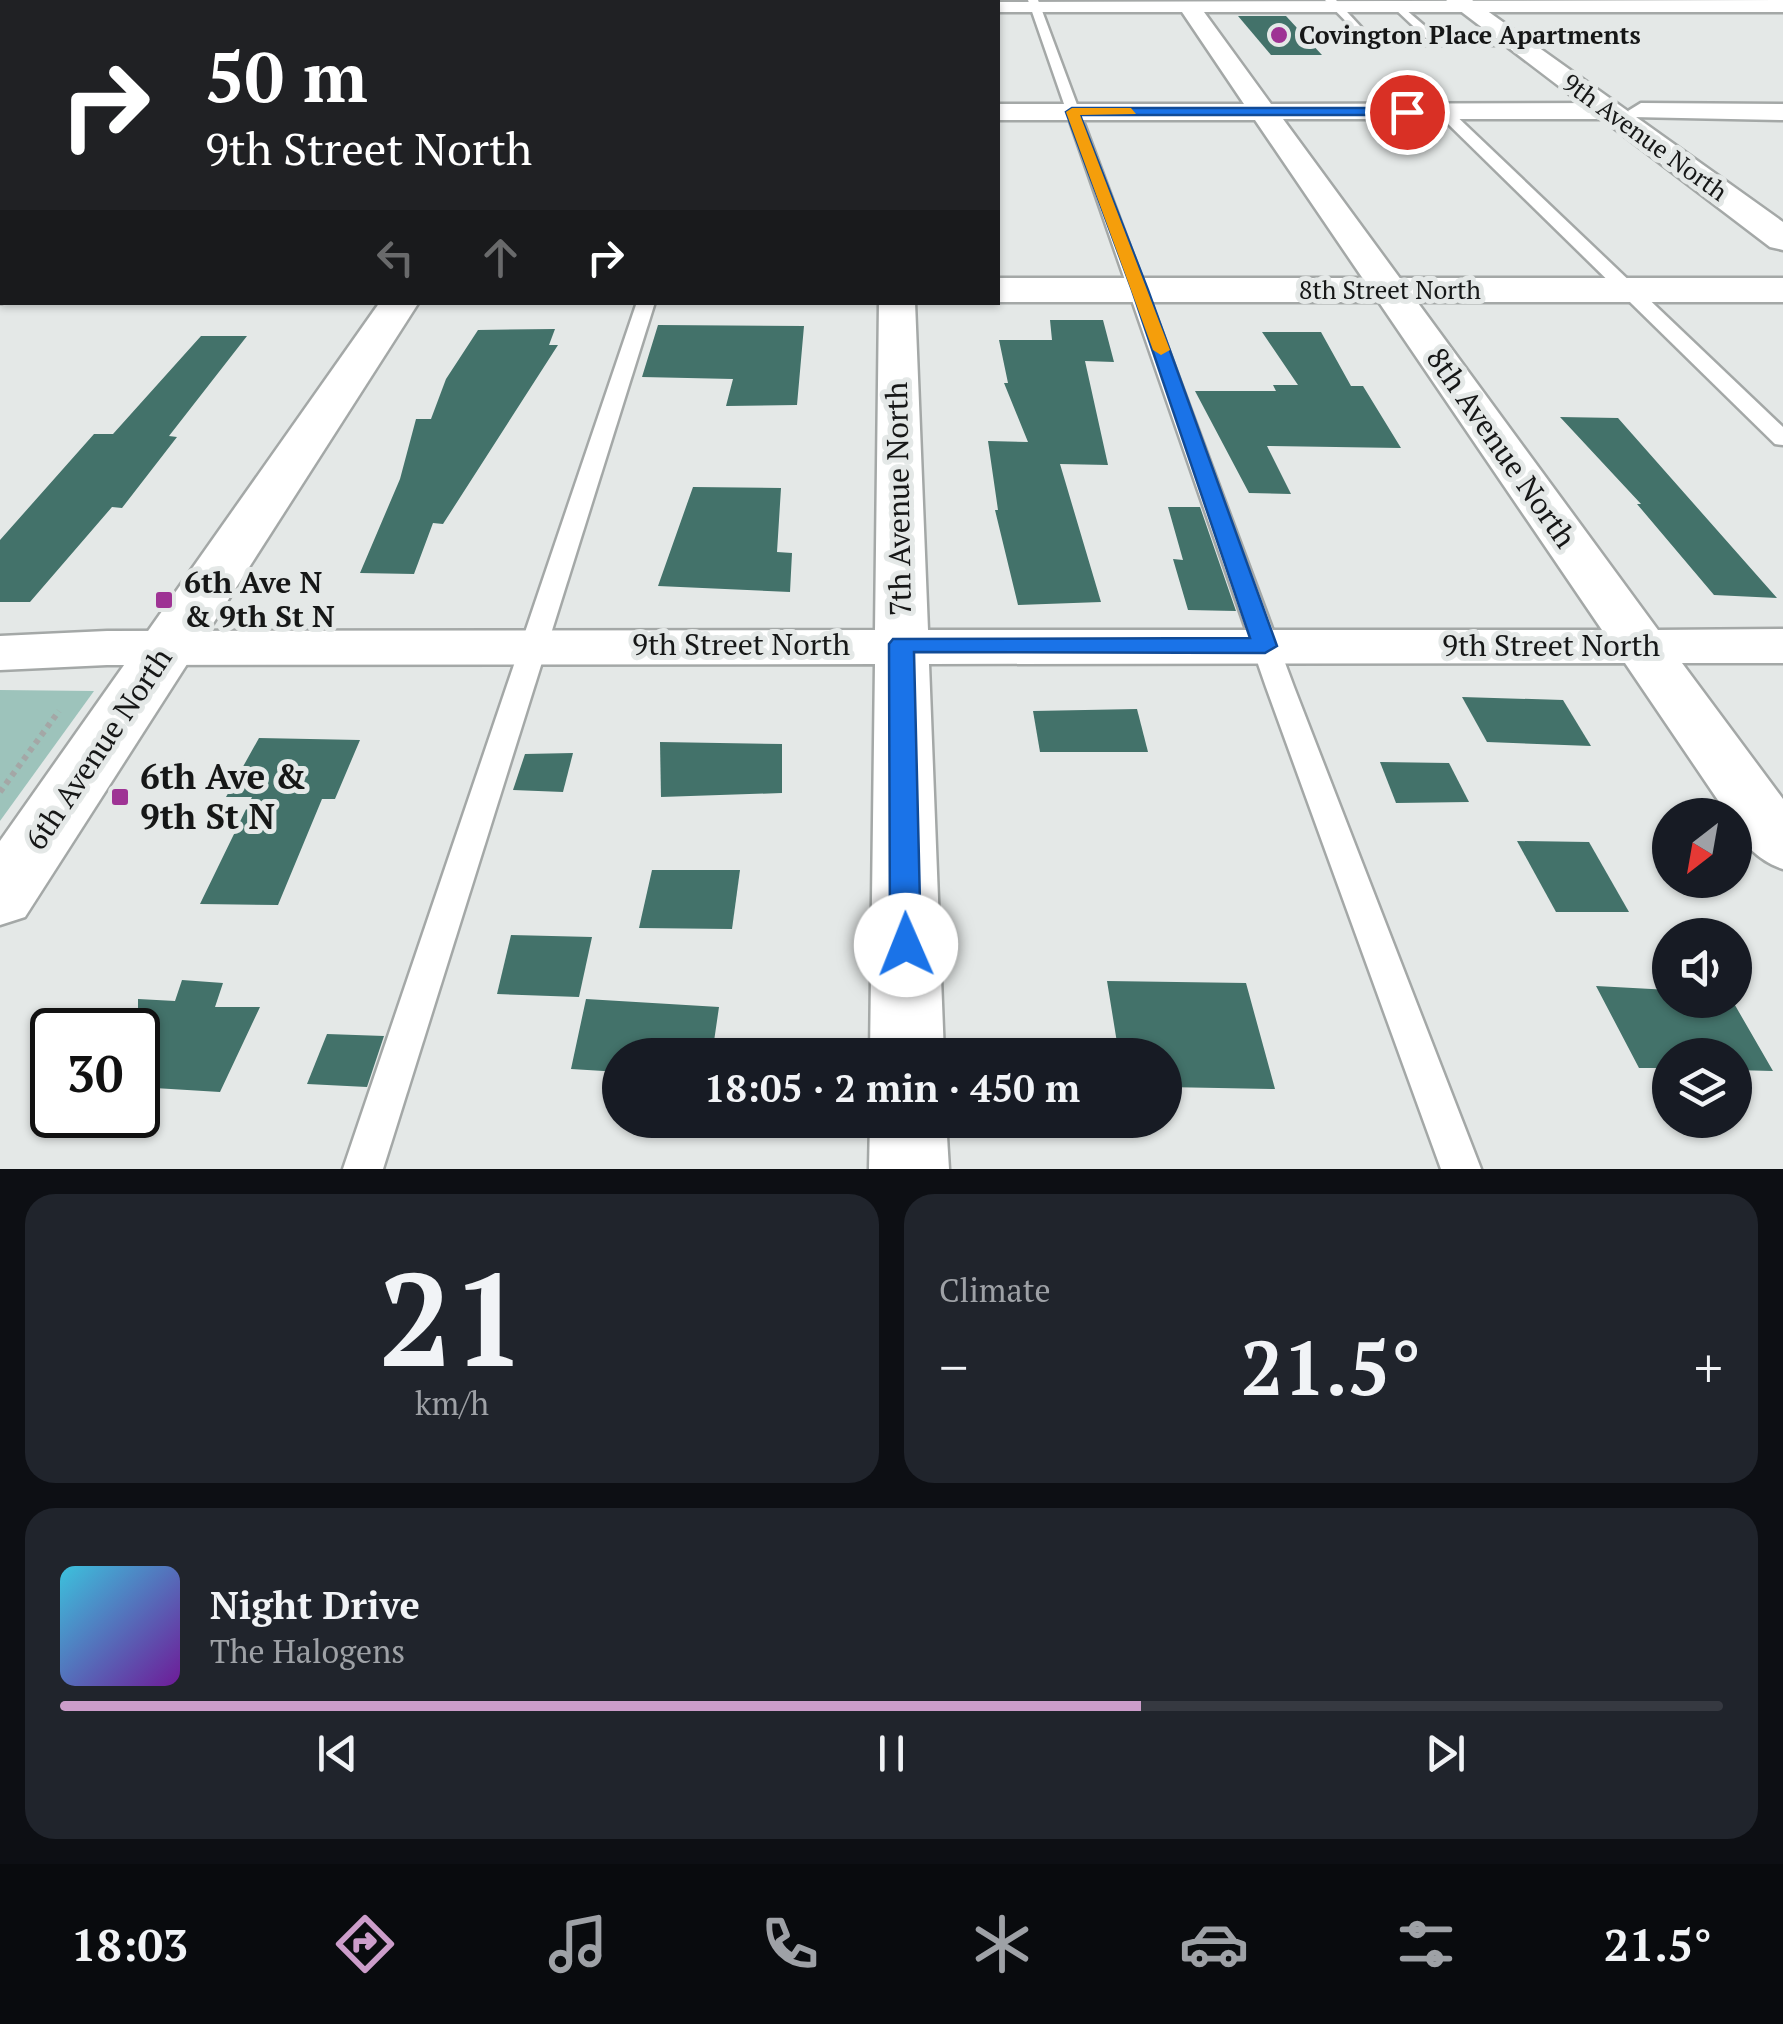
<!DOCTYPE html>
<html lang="en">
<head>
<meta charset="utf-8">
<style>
	body { margin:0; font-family:"PT Serif",serif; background:#20242c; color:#f1f3f6; height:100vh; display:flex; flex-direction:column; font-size:38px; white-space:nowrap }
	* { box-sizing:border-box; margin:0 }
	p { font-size:32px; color:#9ea1a6 }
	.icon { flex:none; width:55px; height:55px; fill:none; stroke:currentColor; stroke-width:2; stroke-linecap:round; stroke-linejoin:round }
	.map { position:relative; height:1169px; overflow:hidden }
	.side { display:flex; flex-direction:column; gap:25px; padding:25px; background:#0d0f14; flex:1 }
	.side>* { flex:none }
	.guide { position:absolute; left:0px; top:0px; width:1000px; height:305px; box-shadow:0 2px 8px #0004; background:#202124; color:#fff; overflow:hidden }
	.needle { width:65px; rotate:211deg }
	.controls { position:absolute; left:1652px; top:798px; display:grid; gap:20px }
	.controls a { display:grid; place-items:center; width:100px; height:100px; border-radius:50%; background:#171b24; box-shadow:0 2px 8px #0004; font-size:50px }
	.speed { position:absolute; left:30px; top:1008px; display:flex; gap:20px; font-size:50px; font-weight:700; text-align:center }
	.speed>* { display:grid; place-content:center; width:130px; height:130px; border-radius:50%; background:#171b24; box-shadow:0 2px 8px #0004; line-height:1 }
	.speed .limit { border:5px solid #111; border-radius:15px; background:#fff; color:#111 }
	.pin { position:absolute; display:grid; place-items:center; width:85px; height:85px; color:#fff; margin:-42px; border:5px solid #fff; border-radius:50%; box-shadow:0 2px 10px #0007 }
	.me { position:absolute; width:110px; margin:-55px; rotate:359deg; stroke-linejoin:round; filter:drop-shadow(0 0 8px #0008) }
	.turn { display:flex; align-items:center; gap:35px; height:210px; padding:0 40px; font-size:45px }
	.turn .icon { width:130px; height:130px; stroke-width:2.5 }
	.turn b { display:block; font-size:70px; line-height:85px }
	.lanes { display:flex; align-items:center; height:95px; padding:0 40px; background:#0003; justify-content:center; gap:50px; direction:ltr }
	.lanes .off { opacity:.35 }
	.big { font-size:75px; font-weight:700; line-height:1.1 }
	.side .widget { flex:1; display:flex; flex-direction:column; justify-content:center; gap:15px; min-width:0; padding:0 35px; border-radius:30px; background:#20242c }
	.side .dial { align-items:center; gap:0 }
	.dial b { font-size:130px; line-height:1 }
	.song { display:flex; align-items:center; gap:30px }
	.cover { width:120px; height:120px; border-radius:15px; background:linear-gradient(135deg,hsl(190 70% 55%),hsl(280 70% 35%)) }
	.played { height:10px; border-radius:5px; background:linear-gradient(90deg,#cc9dca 65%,#363941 65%) }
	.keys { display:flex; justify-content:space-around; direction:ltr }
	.heat { display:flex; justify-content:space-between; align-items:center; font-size:55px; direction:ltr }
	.side .tiles { flex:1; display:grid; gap:25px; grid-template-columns:1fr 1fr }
	.widget:last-child { grid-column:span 2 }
	.trip { position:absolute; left:602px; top:1038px; width:580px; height:100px; border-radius:50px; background:#171b24; box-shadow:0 2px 8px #0004; font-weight:700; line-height:100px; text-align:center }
	.tabs { display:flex; height:160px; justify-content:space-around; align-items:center; background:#090b0e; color:#9ea1a6 }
	.tabs .icon { width:70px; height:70px }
	.tabs .selected { color:#cc9dca }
	.tabs b { font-size:45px; color:#f1f3f6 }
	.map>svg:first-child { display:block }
	.green { fill:#9dc3bb }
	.water { fill:#74a49b }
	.building { fill:#43726a }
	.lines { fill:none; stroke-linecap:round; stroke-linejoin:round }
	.lane-casing { stroke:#a4a8a7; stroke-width:5 }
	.street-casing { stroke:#a4a8a7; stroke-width:5 }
	.secondary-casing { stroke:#a4a8a7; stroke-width:5 }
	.path { stroke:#a4a7a6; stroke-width:6; stroke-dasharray:5 5; stroke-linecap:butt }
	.lane { fill:#fff; fill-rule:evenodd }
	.street { fill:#fff; fill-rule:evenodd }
	.secondary { fill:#fff; fill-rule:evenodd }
	.route { fill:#1a73e8; stroke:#114b97; stroke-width:2.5 }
	.slow { fill:#f59e0b }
	.poi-dot { fill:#9e3394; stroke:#e4e8e7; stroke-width:4 }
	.labels { text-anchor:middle; stroke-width:10; stroke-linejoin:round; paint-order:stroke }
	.far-poi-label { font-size:25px; font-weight:bold; fill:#161717; stroke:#e4e8e7; text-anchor:start }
	.far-street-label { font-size:25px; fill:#161717; stroke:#e4e8e7 }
	.street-label { font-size:30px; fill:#161717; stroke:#e4e8e7 }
	.poi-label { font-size:30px; font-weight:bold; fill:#161717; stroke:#e4e8e7; text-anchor:start }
	.near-poi-label { font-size:35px; font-weight:bold; fill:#161717; stroke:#e4e8e7; text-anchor:start }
</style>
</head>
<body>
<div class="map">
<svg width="1783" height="1169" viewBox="0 0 1783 1169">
	<rect width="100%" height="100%" fill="#e4e8e7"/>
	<polygon class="green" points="0,690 94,691 0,821"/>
	<polygon class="water" points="0,0 288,0 2,2 0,180"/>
	<g class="building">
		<polygon points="1238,16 1286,16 1322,55 1271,55"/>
		<polygon points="1050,320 1103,320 1114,362 1085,361 1108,465 1060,464 1101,602 1018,605 995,510 998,510 988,441 1028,442 1004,383 1008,383 999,340 1052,340"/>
		<polygon points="658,325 804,326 797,405 726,406 733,379 642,377"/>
		<polygon points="555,329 549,345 558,345 443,524 433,523 414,574 360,573 400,479 416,419 431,419 446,379 478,330"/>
		<polygon points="1262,332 1321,332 1351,386 1363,386 1401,448 1267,446 1291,494 1249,493 1195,391 1276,391 1273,385 1298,385"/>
		<polygon points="201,336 247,336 169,436 177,437 122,508 112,507 30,602 0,602 0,540 94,434 113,434"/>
		<polygon points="1560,417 1618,418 1777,598 1714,595 1637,504 1641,504"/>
		<polygon points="693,487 781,488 777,552 792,553 790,592 658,586"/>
		<polygon points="1168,507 1200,507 1236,611 1188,610 1173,559 1183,560"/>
		<polygon points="1462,697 1563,700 1591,746 1487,742"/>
		<polygon points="1137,709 1148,752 1040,752 1033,711"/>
		<polygon points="259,738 360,740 335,799 322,799 278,905 200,904 252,797 226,797"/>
		<polygon points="660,742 782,744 782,793 661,797"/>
		<polygon points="573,753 563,792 513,790 525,754"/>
		<polygon points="1380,762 1449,763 1469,802 1396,803"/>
		<polygon points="1517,841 1589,842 1629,912 1556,912"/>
		<polygon points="652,870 740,870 732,929 639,928"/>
		<polygon points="511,935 592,937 579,997 497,994"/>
		<polygon points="182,980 223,983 215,1007 260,1007 220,1092 138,1087 138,999 175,1001"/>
		<polygon points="1107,981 1246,983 1275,1089 1165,1087 1165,1055 1119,1055"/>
		<polygon points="1596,986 1670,990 1670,1000 1732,1000 1773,1071 1735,1070 1735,1055 1670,1055 1670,1068 1639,1068"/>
		<polygon points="586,999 719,1007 712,1055 620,1055 620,1072 571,1069"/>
		<polygon points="327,1034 384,1036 367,1087 307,1084"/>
	</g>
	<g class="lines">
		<defs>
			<g id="lane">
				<rect x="742" y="0" width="10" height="2"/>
				<polygon points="1028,0 1038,0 1294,687 1481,1169 1441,1169 1266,687"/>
				<polygon points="1325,0 1336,0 1372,39 1427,39 1394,8 1398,3 1440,39 1515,39 1521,42 1515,45 1369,45"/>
				<polygon points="1439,109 1449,109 1783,427 1783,445 1775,444 1439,115"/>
				<polygon points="637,302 655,302 383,1169 343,1169"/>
			</g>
			<g id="street">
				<rect x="883" y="0" width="20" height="2"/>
				<path d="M1783 0V12H1204L1271 104 1612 103 1625 111 1612 119H1283L1658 630 1783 629V663H1682L1783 799V869C1761 862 1735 841 1735 815H1728L1625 663 929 664 944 1055H870L875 664 107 665 0 670V636L107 631 875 630 879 302H915L928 630H1602L1255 120H998V104H1244L1182 12H998V2H990Z"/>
				<polygon points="1641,103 1783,104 1783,120 1632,117 1628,111"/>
				<rect x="0" y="281" width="2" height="22"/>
				<polygon points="870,1120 946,1120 949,1169 869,1169"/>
			</g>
			<g id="secondary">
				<polygon points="1446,0 1472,0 1783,222 1783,250 1770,247"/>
				<rect x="998" y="278" width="785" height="24"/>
				<polygon points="380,302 419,302 25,917 0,925 0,841"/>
			</g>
		</defs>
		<use href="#lane" class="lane-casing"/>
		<use href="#street" class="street-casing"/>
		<use href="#secondary" class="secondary-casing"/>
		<polyline class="path" points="0,792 59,711"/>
		<use href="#lane" class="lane"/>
		<use href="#street" class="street"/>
		<use href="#secondary" class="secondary"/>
	</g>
	<polygon class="route" points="1072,108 1407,108 1413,112 1407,115 1080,115 1148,290 1277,646 1265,653 914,652 921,945 916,954 906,958 895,954 890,945 889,644 893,639 1250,638 1132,290 1066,112"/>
	<polygon class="slow" points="1131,108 1136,114 1080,115 1170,350 1161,355 1153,350 1066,112 1072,108"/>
	<g class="poi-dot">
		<circle cx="1279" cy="35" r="10"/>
		<rect x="154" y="590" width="20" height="20" rx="5"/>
		<rect x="110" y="787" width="20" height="20" rx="5"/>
	</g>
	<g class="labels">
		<g class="far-poi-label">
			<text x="1299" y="44">Covington Place Apartments</text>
		</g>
		<g class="far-street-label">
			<text transform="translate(1645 137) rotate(36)" y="9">9th Avenue North</text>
			<text x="1390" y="299">8th Street North</text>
		</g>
		<g class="street-label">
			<text transform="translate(1501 448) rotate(55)" y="10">8th Avenue North</text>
			<text transform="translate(899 499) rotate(-91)" y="10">7th Avenue North</text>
			<text x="741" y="655">9th Street North</text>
			<text x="1551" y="656">9th Street North</text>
			<text transform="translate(99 749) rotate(-56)" y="10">6th Avenue North</text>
		</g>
		<g class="poi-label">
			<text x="184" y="593">6th Ave N<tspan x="184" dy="34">&amp; 9th St N</tspan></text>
		</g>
		<g class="near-poi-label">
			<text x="140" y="789">6th Ave &amp;<tspan x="140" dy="40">9th St N</tspan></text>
		</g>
	</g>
</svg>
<div class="controls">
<a><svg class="needle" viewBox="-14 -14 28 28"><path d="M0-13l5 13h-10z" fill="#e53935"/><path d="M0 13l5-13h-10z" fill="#9ea1a6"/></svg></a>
<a><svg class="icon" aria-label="sound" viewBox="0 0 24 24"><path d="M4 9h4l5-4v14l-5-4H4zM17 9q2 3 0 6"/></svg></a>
<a><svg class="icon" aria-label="layers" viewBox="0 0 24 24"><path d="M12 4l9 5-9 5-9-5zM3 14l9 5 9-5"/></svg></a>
</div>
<div class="speed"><div class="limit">30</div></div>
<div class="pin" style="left:1407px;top:112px;background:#d93025"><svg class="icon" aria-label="arrive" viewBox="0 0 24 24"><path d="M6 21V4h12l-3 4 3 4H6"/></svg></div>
<svg class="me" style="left:906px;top:945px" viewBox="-20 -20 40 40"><circle r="19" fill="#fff"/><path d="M0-13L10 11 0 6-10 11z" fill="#1a73e8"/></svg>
<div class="trip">18:05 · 2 min · 450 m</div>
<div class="guide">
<div class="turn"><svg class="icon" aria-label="right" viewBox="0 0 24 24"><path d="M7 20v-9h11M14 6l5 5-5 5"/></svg><div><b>50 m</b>9th Street North</div></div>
<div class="lanes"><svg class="icon off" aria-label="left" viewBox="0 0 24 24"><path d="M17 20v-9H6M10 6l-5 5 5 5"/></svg><svg class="icon off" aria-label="ahead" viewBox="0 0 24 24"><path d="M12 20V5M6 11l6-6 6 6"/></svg><svg class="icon" aria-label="right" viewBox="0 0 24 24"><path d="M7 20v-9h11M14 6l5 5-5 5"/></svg></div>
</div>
</div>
<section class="side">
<div class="tiles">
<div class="widget dial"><b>21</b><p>km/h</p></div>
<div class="widget"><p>Climate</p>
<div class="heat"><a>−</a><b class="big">21.5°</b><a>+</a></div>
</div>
<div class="widget">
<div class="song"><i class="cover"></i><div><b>Night Drive</b><p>The Halogens</p></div></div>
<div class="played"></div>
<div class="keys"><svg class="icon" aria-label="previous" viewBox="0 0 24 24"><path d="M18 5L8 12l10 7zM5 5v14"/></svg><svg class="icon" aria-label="pause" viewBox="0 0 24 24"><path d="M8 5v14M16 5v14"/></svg><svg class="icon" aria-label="next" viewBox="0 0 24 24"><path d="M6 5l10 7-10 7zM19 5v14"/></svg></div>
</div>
</div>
</section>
<nav class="tabs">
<b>18:03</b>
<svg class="icon selected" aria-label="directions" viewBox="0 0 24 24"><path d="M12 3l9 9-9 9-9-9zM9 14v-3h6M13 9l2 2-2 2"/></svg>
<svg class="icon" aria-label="music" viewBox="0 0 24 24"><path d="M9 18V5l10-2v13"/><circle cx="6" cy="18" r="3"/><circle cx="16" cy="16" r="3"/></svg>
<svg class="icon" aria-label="phone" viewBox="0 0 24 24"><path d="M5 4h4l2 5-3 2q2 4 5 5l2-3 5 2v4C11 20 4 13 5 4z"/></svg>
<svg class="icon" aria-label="climate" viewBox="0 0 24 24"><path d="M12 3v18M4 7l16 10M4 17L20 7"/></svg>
<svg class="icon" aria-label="car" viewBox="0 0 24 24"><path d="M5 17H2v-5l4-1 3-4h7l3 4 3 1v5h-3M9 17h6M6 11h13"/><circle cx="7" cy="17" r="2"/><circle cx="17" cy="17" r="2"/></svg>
<svg class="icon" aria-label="filters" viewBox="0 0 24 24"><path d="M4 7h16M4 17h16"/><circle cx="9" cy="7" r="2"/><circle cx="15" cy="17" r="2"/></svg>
<b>21.5°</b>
</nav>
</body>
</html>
